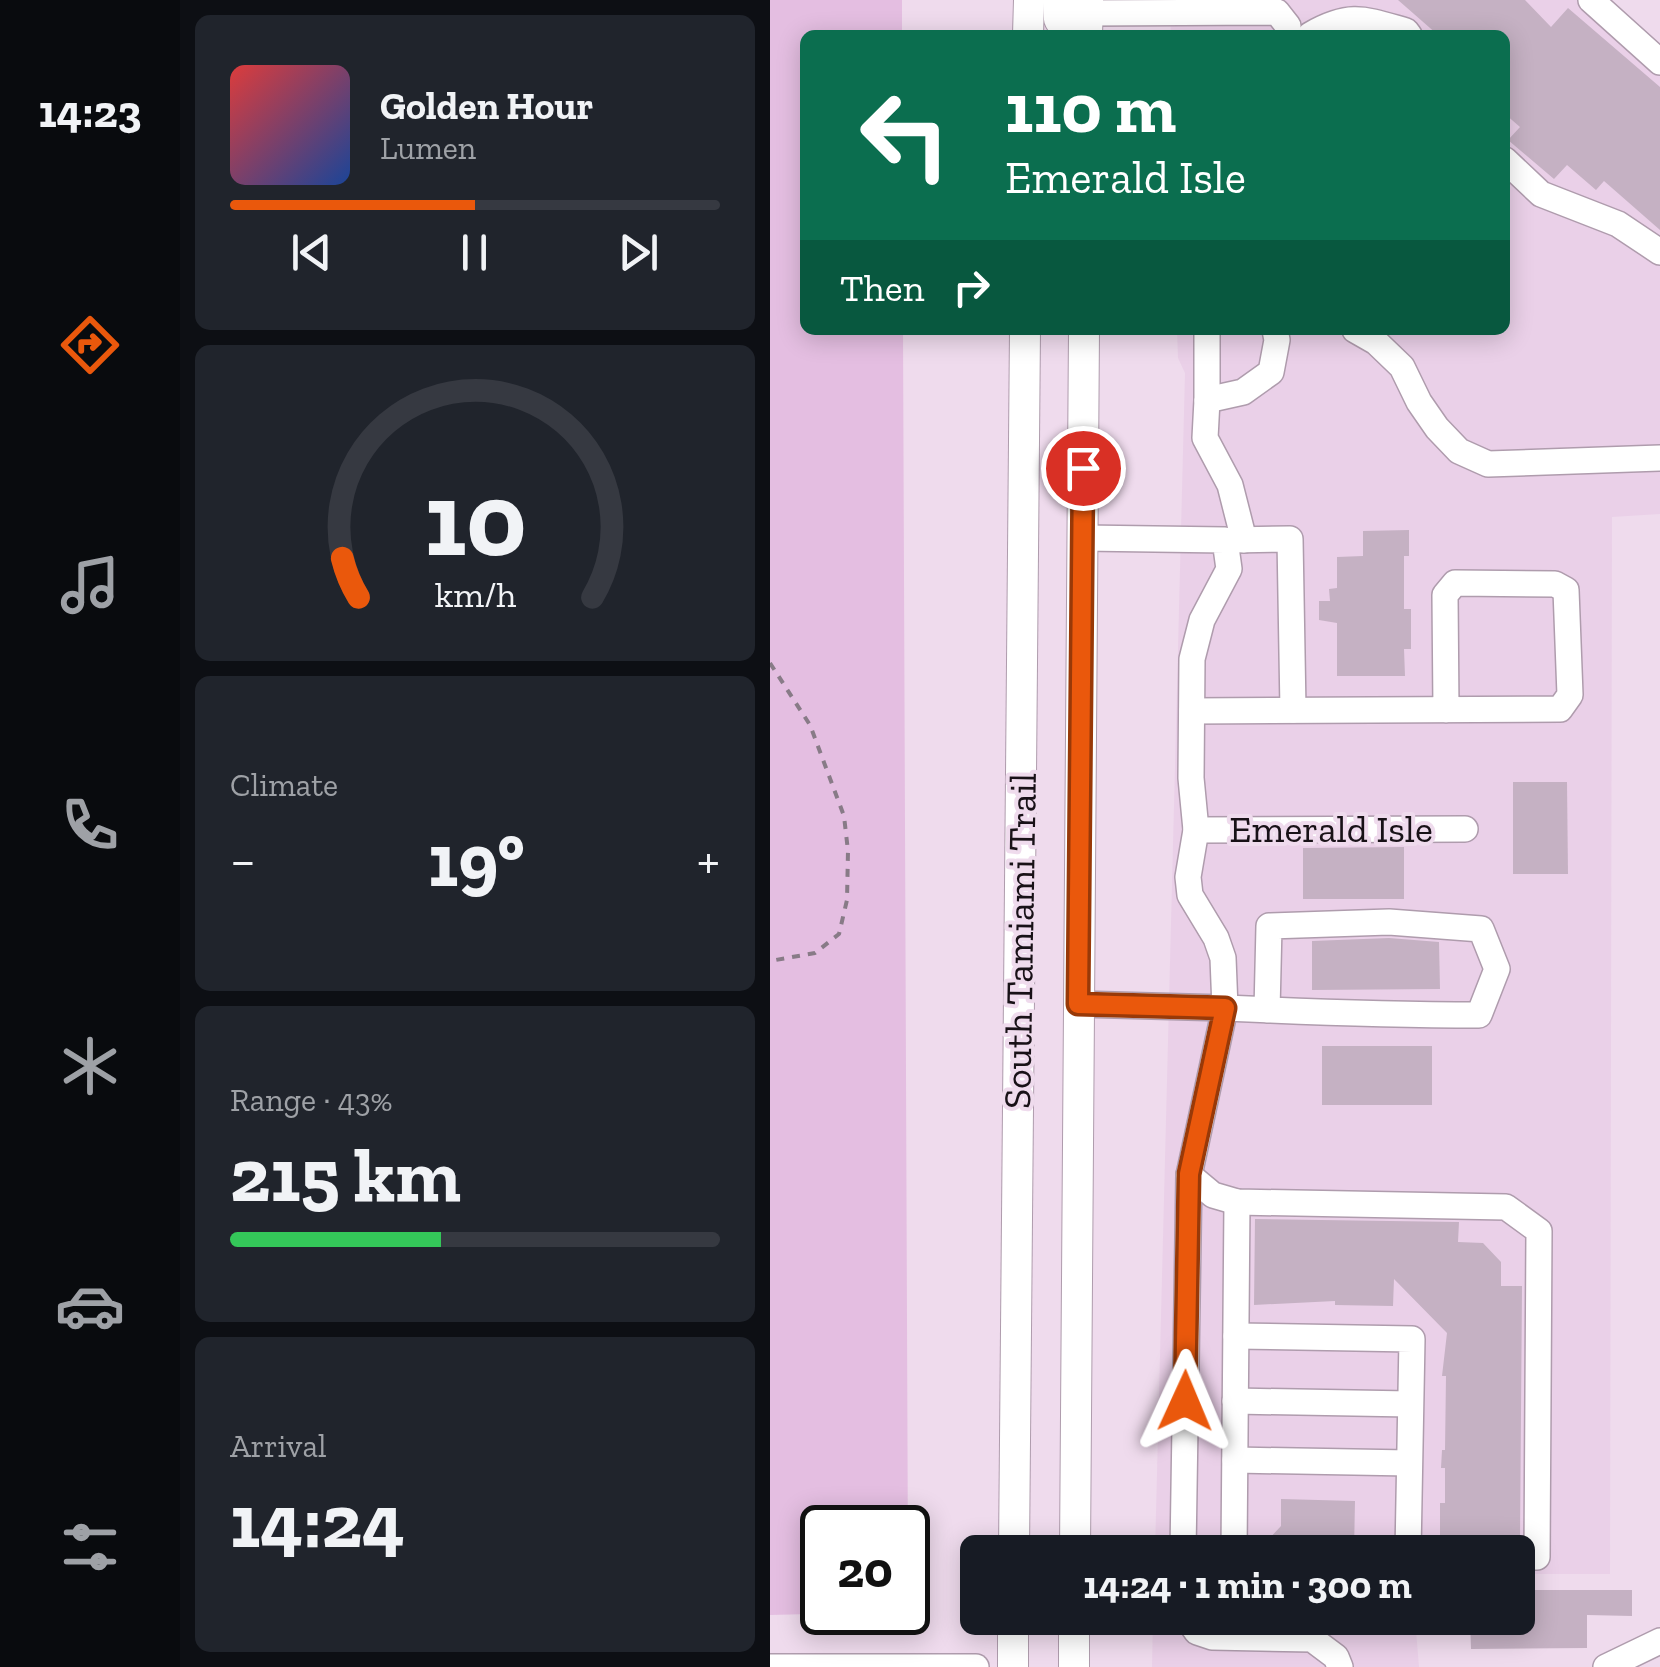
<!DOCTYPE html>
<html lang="en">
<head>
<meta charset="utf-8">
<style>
	body { margin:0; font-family:"Zilla Slab",serif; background:#20242c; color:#f1f3f6; height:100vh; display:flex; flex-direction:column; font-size:38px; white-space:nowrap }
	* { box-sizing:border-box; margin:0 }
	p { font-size:32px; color:#9ea1a6 }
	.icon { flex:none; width:55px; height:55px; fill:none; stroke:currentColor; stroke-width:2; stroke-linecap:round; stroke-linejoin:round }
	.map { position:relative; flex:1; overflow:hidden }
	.details { display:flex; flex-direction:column; gap:15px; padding:15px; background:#0d0f14; width:590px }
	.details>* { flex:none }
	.banner { position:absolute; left:30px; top:30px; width:710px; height:305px; border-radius:15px; box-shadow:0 5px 25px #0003; background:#0b6e4f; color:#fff; overflow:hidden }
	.speed { position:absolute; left:30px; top:1505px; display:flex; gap:20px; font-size:50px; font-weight:700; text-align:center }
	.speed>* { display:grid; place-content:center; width:130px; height:130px; border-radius:50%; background:#171b24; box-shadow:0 5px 25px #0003; line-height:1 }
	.speed .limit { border:5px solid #111; border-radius:15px; background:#fff; color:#111 }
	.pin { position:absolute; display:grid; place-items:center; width:85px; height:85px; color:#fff; margin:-42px; border:5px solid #fff; border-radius:50%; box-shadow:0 2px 10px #0007 }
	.me { position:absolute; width:110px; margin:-55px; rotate:1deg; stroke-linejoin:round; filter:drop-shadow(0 0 8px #0008) }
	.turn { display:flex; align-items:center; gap:35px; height:210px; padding:0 40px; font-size:45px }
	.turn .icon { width:130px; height:130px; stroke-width:2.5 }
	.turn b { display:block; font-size:70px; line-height:85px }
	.then { display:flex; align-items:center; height:95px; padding:0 40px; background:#0003; gap:20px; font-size:38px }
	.big { font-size:75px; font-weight:700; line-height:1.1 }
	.details .tile { flex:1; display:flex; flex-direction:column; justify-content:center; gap:15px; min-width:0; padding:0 35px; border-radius:15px; background:#20242c }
	.details .dial { align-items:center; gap:0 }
	.dial svg { height:260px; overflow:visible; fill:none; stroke:#363941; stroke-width:7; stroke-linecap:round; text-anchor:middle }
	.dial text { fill:#f1f3f6; stroke:none }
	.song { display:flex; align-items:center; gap:30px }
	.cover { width:120px; height:120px; border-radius:15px; background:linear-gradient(135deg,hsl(0 70% 55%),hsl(220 70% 35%)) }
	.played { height:10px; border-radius:5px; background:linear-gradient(90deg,#ea580c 50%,#363941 50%) }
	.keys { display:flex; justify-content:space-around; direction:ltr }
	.heat { display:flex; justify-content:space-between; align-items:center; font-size:55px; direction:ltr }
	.charge { height:15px; border-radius:8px; background:linear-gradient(90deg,#34c759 43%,#363941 0) }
	.trip { position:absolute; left:190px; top:1535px; width:575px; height:100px; border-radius:15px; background:#171b24; box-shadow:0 5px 25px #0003; font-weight:700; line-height:100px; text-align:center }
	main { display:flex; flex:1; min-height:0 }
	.menu { display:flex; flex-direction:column; width:180px; justify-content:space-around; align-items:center; background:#090b0e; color:#9ea1a6 }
	.menu .icon { width:70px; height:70px }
	.menu .on { color:#ea580c }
	.menu b { font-size:45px; color:#f1f3f6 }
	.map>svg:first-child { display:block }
	.built { fill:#ead0e8 }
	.green { fill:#e4bee1 }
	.building { fill:#c5b1c3 }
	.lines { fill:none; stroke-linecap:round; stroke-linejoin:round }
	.minor-casing { stroke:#af9cad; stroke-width:28 }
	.major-casing { stroke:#af9cad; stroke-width:32 }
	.path { stroke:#887b87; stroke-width:4; stroke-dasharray:8 8; stroke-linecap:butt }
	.minor { stroke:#fff; stroke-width:25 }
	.major { stroke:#fff; stroke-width:30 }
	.route-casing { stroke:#983908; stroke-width:25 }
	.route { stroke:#ea580c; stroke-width:18 }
	.labels { text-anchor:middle; stroke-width:8; stroke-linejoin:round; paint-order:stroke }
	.street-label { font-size:38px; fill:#181117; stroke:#efdbed }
</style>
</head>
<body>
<main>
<nav class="menu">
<b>14:23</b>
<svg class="icon on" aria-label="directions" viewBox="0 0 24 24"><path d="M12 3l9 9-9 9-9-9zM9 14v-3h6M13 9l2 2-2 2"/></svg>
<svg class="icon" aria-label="music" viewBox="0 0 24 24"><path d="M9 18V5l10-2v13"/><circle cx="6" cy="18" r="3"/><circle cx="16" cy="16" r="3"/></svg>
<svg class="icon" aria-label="phone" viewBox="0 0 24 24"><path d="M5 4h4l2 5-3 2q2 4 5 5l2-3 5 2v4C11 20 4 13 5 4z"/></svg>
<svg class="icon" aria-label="climate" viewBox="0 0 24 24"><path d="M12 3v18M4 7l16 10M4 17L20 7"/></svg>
<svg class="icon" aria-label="car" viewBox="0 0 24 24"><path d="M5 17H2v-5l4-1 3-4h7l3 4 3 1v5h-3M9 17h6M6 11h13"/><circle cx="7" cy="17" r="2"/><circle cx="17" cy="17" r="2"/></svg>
<svg class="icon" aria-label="filters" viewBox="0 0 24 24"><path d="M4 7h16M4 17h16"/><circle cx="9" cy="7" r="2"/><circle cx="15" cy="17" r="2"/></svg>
</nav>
<section class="details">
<div class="tile">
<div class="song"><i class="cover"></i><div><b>Golden Hour</b><p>Lumen</p></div></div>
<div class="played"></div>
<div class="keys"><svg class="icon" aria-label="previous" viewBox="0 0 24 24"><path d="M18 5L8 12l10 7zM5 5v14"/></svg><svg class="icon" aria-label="pause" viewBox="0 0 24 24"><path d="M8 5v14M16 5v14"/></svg><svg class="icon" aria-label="next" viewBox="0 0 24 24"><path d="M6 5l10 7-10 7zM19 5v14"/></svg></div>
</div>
<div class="tile dial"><svg viewBox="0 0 100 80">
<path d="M14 69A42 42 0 1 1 86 69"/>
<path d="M14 69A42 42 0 0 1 9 57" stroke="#ea580c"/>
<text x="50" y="56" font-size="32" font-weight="700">10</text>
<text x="50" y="72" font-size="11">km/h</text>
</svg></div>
<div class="tile"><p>Climate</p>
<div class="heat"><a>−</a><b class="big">19°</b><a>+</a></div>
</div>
<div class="tile"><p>Range · 43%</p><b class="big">215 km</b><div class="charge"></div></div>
<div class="tile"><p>Arrival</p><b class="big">14:24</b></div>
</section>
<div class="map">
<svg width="890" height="1667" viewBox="0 0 890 1667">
	<rect width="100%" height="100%" fill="#efdbed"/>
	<g class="built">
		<polygon points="399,0 841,0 890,45 890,514 842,517 840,1574 748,1574 748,1552 385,1552 415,373 408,358 407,330 735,330 735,35 401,35"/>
		<polygon points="383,1618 645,1618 649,1667 382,1667"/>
	</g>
	<polygon class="green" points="0,0 132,0 132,35 35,35 35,330 133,330 138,1568 138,1528 52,1528 52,1607 40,1614 0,1615"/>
	<g class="building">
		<polygon points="628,0 755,0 781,27 798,8 890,87 890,230 834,181 826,190 797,165 784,179 738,140 750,127 735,114 735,35 668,35"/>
		<polygon points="639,530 639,556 634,556 634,609 641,609 641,649 634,649 635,676 567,676 567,623 549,620 549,601 560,601 559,589 567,588 567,557 593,556 593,531"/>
		<polygon points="743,782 797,782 798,874 743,874"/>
		<polygon points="634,847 634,899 533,899 533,848"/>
		<polygon points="619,938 669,942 670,989 542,990 542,941"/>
		<rect x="552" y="1046" width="110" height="59"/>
		<polygon points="485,1219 689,1222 688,1242 713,1243 731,1262 731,1286 752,1286 750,1541 670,1542 670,1503 675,1503 675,1468 671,1468 672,1450 675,1450 676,1376 672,1376 677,1333 624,1279 623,1306 565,1305 565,1301 484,1305"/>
		<polygon points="511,1499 585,1501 584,1552 517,1552 496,1542 511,1526"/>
		<polygon points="748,1590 862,1590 862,1616 817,1615 817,1648 701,1649 700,1618 748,1618"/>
	</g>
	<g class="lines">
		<defs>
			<g id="minor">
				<polyline points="821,0 890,62"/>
				<polyline points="318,13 507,12 518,26"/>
				<path d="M540 35C580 12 594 19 636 31L639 35"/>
				<polyline points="735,160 771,194 848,224 890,252"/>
				<polyline points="585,330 606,342 632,367 649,402 667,428 689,451 718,464 890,458"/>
				<polyline points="437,400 437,330"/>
				<polyline points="461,540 520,539 523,710"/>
				<polyline points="474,540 460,485 435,438 437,400 473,392 501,372 507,340 505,330"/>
				<polyline points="422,711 790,709 800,695 796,590 785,584 685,583 675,595 676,710"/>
				<polyline points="426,830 695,829"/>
				<polyline points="308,1004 455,1008 453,958 446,938 420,895 418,877 426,830 421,778 422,659 432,620 459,569 455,540 313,538"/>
				<polyline points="419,1175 443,1195 467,1202 736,1207 769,1231 767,1557 748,1557"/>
				<polyline points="466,1336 642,1339 638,1552"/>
				<polyline points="465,1401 640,1404"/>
				<polyline points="465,1460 639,1463"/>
				<path d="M413 1552 419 1175 455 1008C539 1012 624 1015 709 1015L727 969 711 929 619 922 499 926 497 1010"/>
				<polyline points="464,1552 467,1202"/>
				<polyline points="417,1618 427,1632 442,1637 542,1639 566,1657 570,1667"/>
				<polyline points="0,1667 206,1667"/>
				<polyline points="836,1667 890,1641"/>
			</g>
			<g id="major">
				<polyline points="288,0 289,19 299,35"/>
				<polyline points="258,35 259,0"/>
				<polyline points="317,35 318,0"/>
				<polyline points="244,1552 255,330"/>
				<polyline points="305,1552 314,330"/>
				<polyline points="243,1667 243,1618"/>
				<polyline points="304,1667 304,1618"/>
			</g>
		</defs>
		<use href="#minor" class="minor-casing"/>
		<use href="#major" class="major-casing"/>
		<polyline class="path" points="0,663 40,725 74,816 78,851 77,900 69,934 45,953 0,961"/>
		<use href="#minor" class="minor"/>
		<use href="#major" class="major"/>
	</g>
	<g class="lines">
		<defs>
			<polyline id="route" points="313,468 308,1004 455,1008 419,1174 415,1401"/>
		</defs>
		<use href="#route" class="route-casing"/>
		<use href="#route" class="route"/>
	</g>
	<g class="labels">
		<g class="street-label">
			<text x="561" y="842">Emerald Isle</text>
			<text transform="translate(250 941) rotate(-89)" y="13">South Tamiami Trail</text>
		</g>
	</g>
</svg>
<div class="speed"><div class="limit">20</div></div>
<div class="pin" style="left:313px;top:468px;background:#d93025"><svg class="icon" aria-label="arrive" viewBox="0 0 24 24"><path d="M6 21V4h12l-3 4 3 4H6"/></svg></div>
<svg class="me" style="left:415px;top:1401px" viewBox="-20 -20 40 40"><path d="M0-17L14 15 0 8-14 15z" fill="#ea580c" stroke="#fff" stroke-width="4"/></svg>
<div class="trip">14:24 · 1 min · 300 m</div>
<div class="banner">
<div class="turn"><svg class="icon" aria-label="left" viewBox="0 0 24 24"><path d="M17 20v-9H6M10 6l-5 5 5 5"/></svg><div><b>110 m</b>Emerald Isle</div></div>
<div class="then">Then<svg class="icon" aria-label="right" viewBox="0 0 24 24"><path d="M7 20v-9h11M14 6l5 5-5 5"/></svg></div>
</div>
</div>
</main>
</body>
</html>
